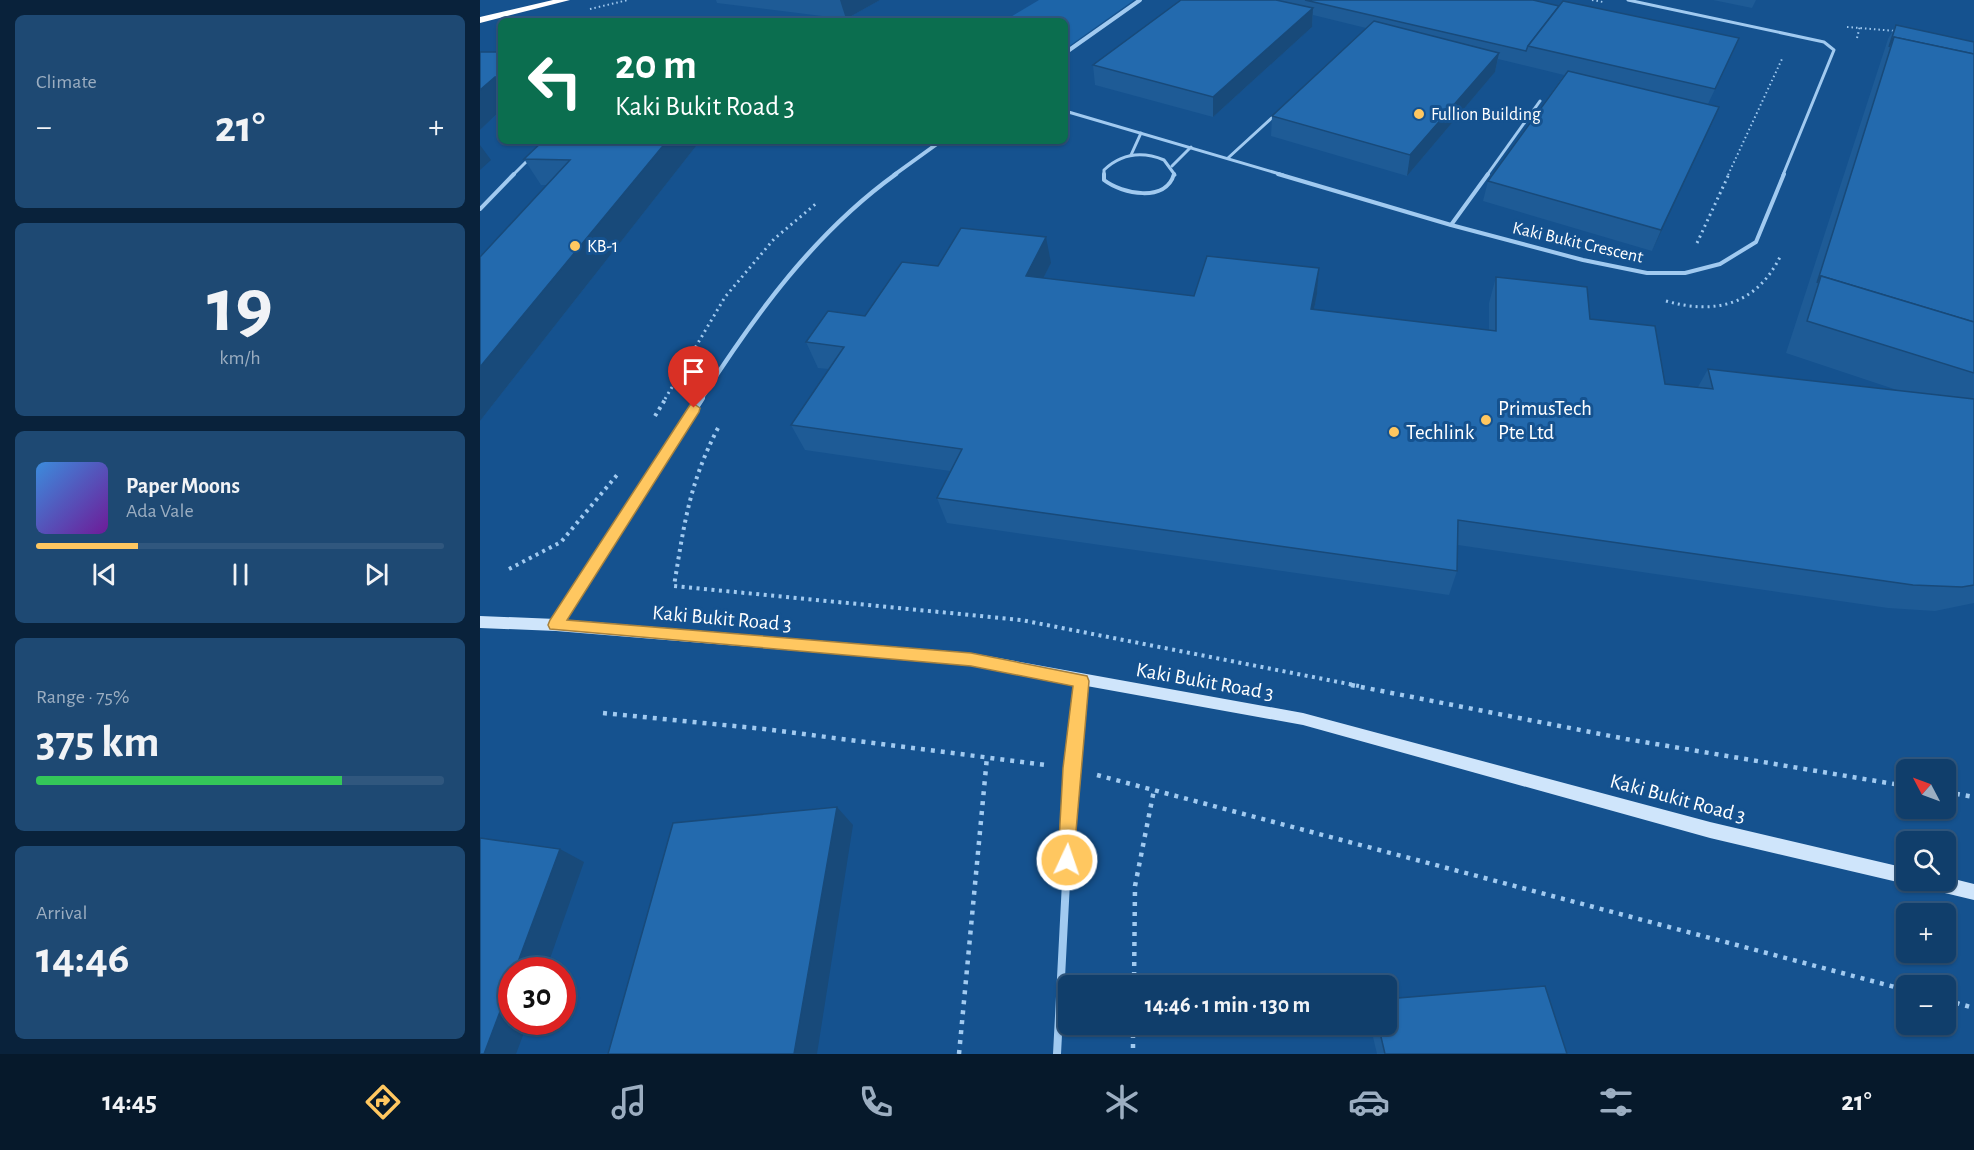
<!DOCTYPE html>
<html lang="en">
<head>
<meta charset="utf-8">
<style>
	body { margin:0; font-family:"Alegreya Sans",sans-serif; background:#1e4973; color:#f1f3f6; height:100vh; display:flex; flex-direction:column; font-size:22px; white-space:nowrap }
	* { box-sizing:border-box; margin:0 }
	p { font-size:20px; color:#9caec1 }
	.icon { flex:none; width:33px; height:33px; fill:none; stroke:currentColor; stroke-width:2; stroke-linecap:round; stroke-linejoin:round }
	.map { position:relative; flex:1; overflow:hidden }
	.details { display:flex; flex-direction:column; gap:15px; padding:15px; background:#09223b; width:480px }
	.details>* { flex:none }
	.hud { position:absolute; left:18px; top:18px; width:570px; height:126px; border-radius:9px; box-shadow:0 2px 4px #0004,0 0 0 2px #30577e; background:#0b6e4f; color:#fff; overflow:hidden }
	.needle { width:39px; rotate:311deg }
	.controls { position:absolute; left:1416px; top:759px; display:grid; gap:12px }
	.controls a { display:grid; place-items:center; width:60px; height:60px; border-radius:9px; background:#103e6b; box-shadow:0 2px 4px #0004,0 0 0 2px #30577e; font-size:30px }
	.speed { position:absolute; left:18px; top:957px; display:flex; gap:12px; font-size:30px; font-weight:700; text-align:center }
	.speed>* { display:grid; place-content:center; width:78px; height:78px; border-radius:50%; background:#103e6b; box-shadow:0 2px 4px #0004,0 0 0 2px #30577e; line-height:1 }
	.speed .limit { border:9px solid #d22; background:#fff; color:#111 }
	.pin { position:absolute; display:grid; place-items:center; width:51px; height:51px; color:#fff; margin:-62px -26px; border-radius:50% 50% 50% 0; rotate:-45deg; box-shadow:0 0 6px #0007 }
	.pin .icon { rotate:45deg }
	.me { position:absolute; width:66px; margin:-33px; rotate:3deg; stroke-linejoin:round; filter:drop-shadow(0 0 4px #0008) }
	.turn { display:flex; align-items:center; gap:21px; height:126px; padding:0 18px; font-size:27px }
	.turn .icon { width:78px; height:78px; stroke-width:2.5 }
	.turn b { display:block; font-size:42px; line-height:51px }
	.big { font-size:45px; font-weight:700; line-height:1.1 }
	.details .tile { flex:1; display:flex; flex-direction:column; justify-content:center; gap:9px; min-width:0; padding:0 21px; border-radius:9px; background:#1e4973 }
	.details .dial { align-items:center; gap:0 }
	.dial b { font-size:78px; line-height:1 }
	.song { display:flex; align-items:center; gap:18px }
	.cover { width:72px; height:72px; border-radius:9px; background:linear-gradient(135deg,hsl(210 70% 55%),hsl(280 70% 35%)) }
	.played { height:6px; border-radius:3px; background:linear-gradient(90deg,#ffc760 25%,#30577e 25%) }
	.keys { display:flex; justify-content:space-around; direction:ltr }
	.heat { display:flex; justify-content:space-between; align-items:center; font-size:33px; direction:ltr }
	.charge { height:9px; border-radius:4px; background:linear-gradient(90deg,#34c759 75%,#30577e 0) }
	.trip { position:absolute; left:578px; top:975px; width:339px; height:60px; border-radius:9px; background:#103e6b; box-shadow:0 2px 4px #0004,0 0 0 2px #30577e; font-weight:700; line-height:60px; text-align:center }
	.tabs { display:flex; height:96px; justify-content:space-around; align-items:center; background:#06192b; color:#9caec1 }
	.tabs .icon { width:42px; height:42px }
	.tabs .current { color:#ffc760 }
	.tabs b { font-size:27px; color:#f1f3f6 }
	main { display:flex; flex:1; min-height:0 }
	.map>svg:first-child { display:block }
	.green { fill:#1d65a9 }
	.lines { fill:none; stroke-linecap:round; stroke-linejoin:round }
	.path-far3 { stroke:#a1caf0; stroke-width:2; stroke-dasharray:1.5 3; stroke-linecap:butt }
	.path-far2 { stroke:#a1caf0; stroke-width:3; stroke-dasharray:2 4; stroke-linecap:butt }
	.path-far1 { stroke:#a1caf0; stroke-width:4; stroke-dasharray:3 4.5; stroke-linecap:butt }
	.path { stroke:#a1caf0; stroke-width:4.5; stroke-dasharray:4 6; stroke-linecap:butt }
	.lane-far1 { stroke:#a1caf0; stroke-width:3 }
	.lane { stroke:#a1caf0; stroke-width:4 }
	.street-far3 { stroke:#a1caf0; stroke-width:4 }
	.street-far2 { stroke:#a1caf0; stroke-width:4.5 }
	.street-far1 { stroke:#a1caf0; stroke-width:6 }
	.street { stroke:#a1caf0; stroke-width:8 }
	.secondary { fill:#cfe5fb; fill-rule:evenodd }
	.highway { fill:#fff; fill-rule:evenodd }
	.wall { fill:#1e5b96 }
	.shaded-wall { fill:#184a7a }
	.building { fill:#236aae; stroke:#184a7a; stroke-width:1.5 }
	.route { fill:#ffc760; stroke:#a6813e; stroke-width:1.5 }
	.poi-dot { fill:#ffc760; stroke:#15528f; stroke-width:2 }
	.labels { text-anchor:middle; stroke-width:6; stroke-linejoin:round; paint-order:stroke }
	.far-poi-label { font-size:18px; fill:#fff; stroke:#15528f; text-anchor:start }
	.far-street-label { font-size:18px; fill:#fff; stroke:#15528f }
	.poi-label { font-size:21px; fill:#fff; stroke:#15528f; text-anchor:start }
	.street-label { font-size:21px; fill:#fff; stroke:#15528f }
</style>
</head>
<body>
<main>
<section class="details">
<div class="tile"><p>Climate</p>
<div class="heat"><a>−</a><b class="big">21°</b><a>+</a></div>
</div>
<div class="tile dial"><b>19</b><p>km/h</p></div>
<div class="tile">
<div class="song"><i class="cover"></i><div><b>Paper Moons</b><p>Ada Vale</p></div></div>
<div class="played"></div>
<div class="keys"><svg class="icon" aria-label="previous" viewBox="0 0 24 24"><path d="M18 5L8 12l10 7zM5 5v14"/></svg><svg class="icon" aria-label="pause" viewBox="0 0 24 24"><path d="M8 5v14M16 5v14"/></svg><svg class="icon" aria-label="next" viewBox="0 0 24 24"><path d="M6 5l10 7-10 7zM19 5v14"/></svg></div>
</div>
<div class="tile"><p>Range · 75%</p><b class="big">375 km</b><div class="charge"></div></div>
<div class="tile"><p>Arrival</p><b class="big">14:46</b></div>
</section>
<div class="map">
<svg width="1494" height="1054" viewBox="0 0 1494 1054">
	<rect width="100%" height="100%" fill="#15528f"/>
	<polygon class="green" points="559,0 654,0 585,49 585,21 524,21"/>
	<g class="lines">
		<g class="path-far3">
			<polyline points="1112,0 1123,2"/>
			<polyline points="110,9 148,0"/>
			<polyline points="1367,27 1416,31"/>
			<polyline points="1377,38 1380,26"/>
			<polyline points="1248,175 1302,59"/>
		</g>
		<g class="path-far2">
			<polyline points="1217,243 1249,174"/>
			<path d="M1186 301C1235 315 1276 305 1300 257"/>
			<polyline points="185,399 245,297 294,239 338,202"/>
		</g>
		<g class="path-far1">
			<polyline points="175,416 186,398"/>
			<path d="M238 428C209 484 204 525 194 586L541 620 879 686"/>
			<polyline points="29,569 81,542 137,475"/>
		</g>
		<g class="path">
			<polyline points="871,685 1146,739 1426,786"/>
			<polyline points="123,713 284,729 566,765"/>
			<polyline points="617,775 1426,990"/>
			<polyline points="1466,792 1494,797"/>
			<polyline points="654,986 655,886 674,790"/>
			<polyline points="1466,1000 1494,1008"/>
			<polyline points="653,1024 653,1054"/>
			<polyline points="479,1054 507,757"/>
		</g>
		<g class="lane-far1">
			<polyline points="1148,0 1344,42 1354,50 1303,175"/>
			<polyline points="585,111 803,175"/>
			<polyline points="651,155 661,133"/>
			<polyline points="748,158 795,115"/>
			<polyline points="692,166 711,147"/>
			<polyline points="33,175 48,160"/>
			<path d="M624 175V170C641 154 662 151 684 160L695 175"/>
			<polyline points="1007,175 1060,101"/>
		</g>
		<g class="lane">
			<path d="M624 174V180C642 194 686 203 694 174"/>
			<polyline points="798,174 971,225 1103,260 1167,273 1205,273 1240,264 1276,242 1304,174"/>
			<polyline points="0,209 34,174"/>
			<polyline points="971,225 1008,174"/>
		</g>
		<g class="street-far3">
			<polyline points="585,53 660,0"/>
			<polyline points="414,175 461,141"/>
		</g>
		<path class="street-far2" d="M221 399C275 315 334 233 416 174"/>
		<g class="street-far1">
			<polyline points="76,624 222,398"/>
			<polyline points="600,686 601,681"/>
		</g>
		<polyline class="street" points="577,1054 592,768 601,685"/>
		<g class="secondary">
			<polygon points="0,616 76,619 491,653 823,713 1230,822 1426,868 1426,880 1432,880 1426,884 1230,838 823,725 491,665 76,631 0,628"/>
			<polygon points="1466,877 1494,884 1494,900 1444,888 1438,886 1436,880 1466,880"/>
		</g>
		<polygon class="highway" points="73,0 90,0 0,23 0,17"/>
	</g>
	<g class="wall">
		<polygon points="236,0 400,0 366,19 237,3"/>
		<polygon points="701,0 1053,0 1079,6 1259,38 1228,104 1239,107 1172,251 1003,201 1008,181 1084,75 1018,59 1015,72 927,176 791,136 792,116 886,28 833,15 832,27 733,117 615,85 613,65"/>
		<polygon points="1233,0 1276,0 1272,8"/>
		<polygon points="1416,25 1494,42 1494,603 1455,611 1408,608 978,545 977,571 969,595 467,523 457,498 470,471 325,450 311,425 349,369 338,368 326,342 385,316 571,263 563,278 714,296 839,268 837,294 834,310 1009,330 1009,303 1016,277 1110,319 1185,384 1218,387 1228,369 1420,391 1306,353 1408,39"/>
		<polygon points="21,52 21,110 0,130"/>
		<polygon points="63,141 220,141 0,421 0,257 67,185 61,185 44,159"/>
		<polygon points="890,1024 906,1024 1087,1054 897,1054"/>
	</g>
	<g class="shaded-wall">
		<polygon points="360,0 400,0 366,19"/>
		<polygon points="833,8 832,27 733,117 733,97"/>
		<polygon points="1019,53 1015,72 927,176 930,155"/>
		<polygon points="15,77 21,87 21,110 0,130 0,90"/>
		<polygon points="1239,107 1230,127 1172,251 1181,230"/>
		<polygon points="187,141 220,141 0,421 0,367"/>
		<polygon points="0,145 11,160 0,170"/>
		<polygon points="566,237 571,263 551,302 546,276"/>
		<polygon points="839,268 837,294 829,335 831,309"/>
		<polygon points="357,807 373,825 337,1054 314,1054"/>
		<polygon points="80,849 104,862 66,970 35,970"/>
		<polygon points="32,980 32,1022 48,1022 36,1054 4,1054"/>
	</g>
	<g class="building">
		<polygon points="701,0 796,0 833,8 733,97 613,65"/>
		<polygon points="825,0 1053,0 1079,6 1048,46 1046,51"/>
		<polygon points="1083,1 1259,38 1235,89 1048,46"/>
		<polygon points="894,21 1019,53 930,155 792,116"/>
		<polygon points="1416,25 1494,42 1494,54 1414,37 1409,47"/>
		<polygon points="1414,37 1494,54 1494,322 1341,276 1337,283"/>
		<polygon points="0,52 21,52 21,77 15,77 0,90"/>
		<polygon points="1088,71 1239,107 1181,230 1008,181"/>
		<polygon points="63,141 187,141 0,367 0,257 90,160 44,159"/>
		<polygon points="481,228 566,237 546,276 714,296 727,256 839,268 831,309 1016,331 1016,277 1107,287 1110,319 1175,326 1185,384 1233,389 1228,369 1494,399 1494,585 1482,587 1433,585 978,520 977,571 457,498 482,449 311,425 364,347 326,342 348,311 385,316 422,262 458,266"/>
		<polygon points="1341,276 1494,322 1494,373 1327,321"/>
		<polygon points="357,807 314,1054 128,1054 193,823"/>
		<polygon points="0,838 80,849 35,970 32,970 32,980 4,1054 0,1054"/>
		<polygon points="1065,986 1087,1054 905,1054 898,1024 906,1024 906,999"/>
	</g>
	<polygon class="route" points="214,404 220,408 219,412 87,620 491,653 607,676 609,681 593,866 587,869 580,866 578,860 583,768 593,686 491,666 70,629 68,625 70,620 210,405"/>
	<g class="poi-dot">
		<circle cx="939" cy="114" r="6"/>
		<circle cx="95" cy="246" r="6"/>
		<circle cx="1006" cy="420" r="6"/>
		<circle cx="914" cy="432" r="6"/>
	</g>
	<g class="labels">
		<g class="far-poi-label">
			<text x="951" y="120">Fullion Building</text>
			<text x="107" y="252">KB-1</text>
		</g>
		<g class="far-street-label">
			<text transform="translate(1098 242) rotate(13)" y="6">Kaki Bukit Crescent</text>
		</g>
		<g class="poi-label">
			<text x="1018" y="415">PrimusTech<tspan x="1018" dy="24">Pte Ltd</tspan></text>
			<text x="926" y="439">Techlink</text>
		</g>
		<g class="street-label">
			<text transform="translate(242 618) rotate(5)" y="7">Kaki Bukit Road 3</text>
			<text transform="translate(725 681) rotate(10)" y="7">Kaki Bukit Road 3</text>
			<text transform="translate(1198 798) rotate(15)" y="7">Kaki Bukit Road 3</text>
		</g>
	</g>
</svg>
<div class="controls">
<a><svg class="needle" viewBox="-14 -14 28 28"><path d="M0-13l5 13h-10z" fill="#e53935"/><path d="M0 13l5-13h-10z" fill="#9caec1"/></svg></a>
<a><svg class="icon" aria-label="search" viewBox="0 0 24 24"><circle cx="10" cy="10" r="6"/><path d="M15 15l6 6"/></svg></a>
<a>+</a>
<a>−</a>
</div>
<div class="speed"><div class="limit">30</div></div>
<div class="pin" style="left:214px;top:408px;background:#d93025"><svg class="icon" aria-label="arrive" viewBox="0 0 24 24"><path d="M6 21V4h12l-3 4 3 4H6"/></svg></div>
<svg class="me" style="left:587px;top:860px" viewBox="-20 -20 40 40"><circle r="17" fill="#ffc760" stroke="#fff" stroke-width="3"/><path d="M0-11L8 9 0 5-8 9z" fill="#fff"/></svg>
<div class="trip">14:46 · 1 min · 130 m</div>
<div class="hud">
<div class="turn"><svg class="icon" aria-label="left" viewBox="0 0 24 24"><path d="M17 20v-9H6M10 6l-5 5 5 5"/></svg><div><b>20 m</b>Kaki Bukit Road 3</div></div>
</div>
</div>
</main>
<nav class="tabs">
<b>14:45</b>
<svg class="icon current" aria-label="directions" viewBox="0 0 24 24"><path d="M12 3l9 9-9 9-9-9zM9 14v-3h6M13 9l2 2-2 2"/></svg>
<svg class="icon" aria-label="music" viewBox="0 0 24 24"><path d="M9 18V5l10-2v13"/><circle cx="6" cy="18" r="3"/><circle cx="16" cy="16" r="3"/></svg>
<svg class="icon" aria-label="phone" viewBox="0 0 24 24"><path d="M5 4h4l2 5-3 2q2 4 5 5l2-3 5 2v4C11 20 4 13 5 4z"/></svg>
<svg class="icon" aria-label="climate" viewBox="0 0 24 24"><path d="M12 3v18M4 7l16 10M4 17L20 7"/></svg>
<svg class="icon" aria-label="car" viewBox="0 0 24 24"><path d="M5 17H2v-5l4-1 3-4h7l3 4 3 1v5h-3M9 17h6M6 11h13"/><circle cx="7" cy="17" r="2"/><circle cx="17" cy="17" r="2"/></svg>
<svg class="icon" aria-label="filters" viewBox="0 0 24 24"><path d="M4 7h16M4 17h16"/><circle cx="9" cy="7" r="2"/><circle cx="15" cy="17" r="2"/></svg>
<b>21°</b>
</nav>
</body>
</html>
